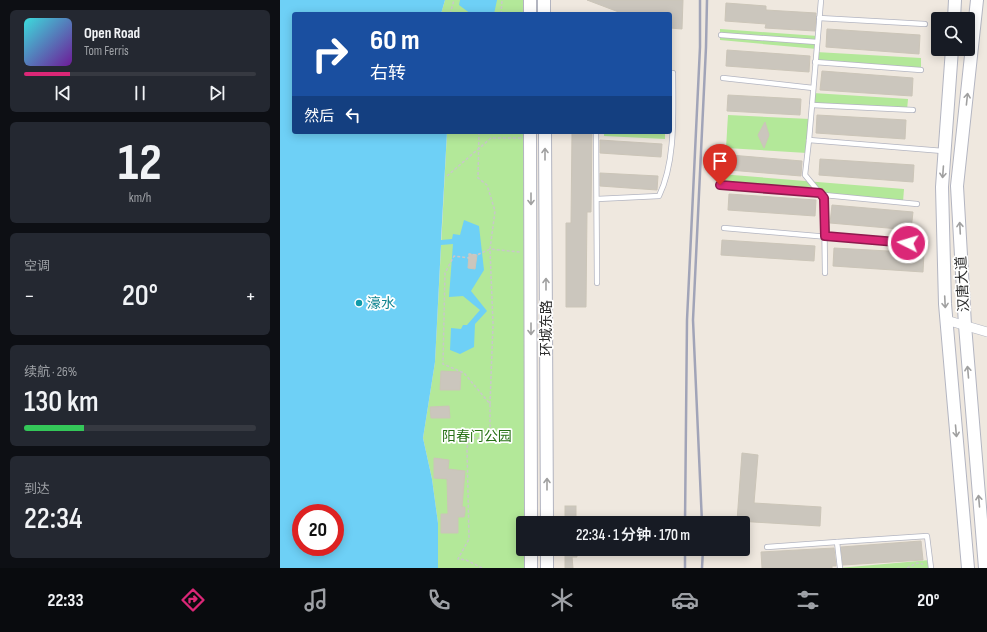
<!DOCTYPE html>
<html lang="zh">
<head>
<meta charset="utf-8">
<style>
	body { margin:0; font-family:"Sofia Sans Condensed","Noto Sans SC",sans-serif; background:#242831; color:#f1f3f6; height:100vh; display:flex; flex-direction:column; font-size:15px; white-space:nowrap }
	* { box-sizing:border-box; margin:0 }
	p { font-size:13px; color:#9ea1a6 }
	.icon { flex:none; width:22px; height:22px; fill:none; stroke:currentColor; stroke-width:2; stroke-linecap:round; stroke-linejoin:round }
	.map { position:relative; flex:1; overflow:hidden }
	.drawer { display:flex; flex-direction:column; gap:10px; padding:10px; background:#0d0f14; width:280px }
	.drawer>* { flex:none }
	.top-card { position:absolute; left:12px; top:12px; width:380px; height:122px; border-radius:4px; box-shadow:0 2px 10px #0003; background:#1a4fa0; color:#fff; overflow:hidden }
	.tools { position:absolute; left:651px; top:12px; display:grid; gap:8px }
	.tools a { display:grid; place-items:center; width:44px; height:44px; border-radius:4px; background:#171b24; box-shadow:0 2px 10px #0003; font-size:20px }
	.speed { position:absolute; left:12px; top:504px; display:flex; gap:8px; font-size:20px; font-weight:700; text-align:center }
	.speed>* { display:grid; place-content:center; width:52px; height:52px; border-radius:50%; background:#171b24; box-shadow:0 2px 10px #0003; line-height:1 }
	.speed .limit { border:6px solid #d22; background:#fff; color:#111 }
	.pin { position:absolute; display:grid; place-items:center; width:34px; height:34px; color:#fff; margin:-41px -17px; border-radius:50% 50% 50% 0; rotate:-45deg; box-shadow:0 0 4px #0007 }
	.pin .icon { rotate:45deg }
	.me { position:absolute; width:44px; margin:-22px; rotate:275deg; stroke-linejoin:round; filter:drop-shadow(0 0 3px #0008) }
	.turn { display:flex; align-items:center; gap:14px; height:84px; padding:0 12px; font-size:18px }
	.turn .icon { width:52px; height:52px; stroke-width:2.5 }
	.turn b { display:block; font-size:28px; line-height:34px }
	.then { display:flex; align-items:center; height:38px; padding:0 12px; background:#0003; gap:8px; font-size:15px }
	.big { font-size:30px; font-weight:600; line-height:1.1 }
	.drawer .widget { flex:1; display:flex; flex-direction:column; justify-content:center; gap:6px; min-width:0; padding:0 14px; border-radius:6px; background:#242831 }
	.drawer .dial { align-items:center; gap:0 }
	.dial b { font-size:52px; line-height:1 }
	.song { display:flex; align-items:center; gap:12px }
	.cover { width:48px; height:48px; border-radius:6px; background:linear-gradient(135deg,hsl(180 70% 55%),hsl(280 70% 35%)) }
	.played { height:4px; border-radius:2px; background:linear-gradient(90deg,#db2777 20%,#363941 20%) }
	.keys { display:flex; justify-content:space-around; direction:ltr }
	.heat { display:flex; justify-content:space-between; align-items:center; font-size:22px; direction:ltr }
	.charge { height:6px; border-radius:3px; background:linear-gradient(90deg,#34c759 26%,#363941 0) }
	.trip { position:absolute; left:236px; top:516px; width:234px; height:40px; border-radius:4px; background:#171b24; box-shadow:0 2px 10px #0003; font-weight:600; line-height:40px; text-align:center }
	.tab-bar { display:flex; height:64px; justify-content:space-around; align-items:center; background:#090b0e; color:#9ea1a6 }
	.tab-bar .icon { width:28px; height:28px }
	.tab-bar .on { color:#db2777 }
	.tab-bar b { font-size:18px; color:#f1f3f6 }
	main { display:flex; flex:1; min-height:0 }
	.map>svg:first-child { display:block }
	.green { fill:#b3e899 }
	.water { fill:#6ed0f6; fill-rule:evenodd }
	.building { fill:#cbc6bd; stroke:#cbc5b8 }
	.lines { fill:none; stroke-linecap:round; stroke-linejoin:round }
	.service-casing { stroke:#b3b5c1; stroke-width:6 }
	.minor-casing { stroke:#b3b5c1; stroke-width:10 }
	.secondary-casing { stroke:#b3b5c1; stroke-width:14 }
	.path { stroke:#c8c8c8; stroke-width:1.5; stroke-dasharray:3 2; stroke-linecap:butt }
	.service { stroke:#fff; stroke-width:4.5 }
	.minor { stroke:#fff; stroke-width:9 }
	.secondary { stroke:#fff; stroke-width:12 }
	.rail { stroke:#a1a4b8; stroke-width:2.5 }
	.oneway { stroke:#a0a0a0 }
	.route-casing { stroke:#8e194d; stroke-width:10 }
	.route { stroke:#db2777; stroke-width:7 }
	.culture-dot { fill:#0f9aa8; stroke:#fff; stroke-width:1.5 }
	.labels { text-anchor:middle; stroke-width:3.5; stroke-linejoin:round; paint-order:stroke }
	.street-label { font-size:14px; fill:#2d2d2d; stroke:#fff }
	.culture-label { font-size:14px; fill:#0d838f; stroke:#fff; text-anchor:start }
	.park-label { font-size:14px; fill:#287117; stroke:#fff }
</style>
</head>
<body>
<main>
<section class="drawer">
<div class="widget">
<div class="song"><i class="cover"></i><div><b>Open Road</b><p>Tom Ferris</p></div></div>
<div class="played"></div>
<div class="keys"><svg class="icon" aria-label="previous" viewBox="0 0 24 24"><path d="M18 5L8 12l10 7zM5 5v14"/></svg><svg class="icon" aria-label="pause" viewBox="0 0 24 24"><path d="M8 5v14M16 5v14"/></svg><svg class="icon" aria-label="next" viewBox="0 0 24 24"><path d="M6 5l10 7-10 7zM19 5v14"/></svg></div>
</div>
<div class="widget dial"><b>12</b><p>km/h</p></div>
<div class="widget"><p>空调</p>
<div class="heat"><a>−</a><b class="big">20°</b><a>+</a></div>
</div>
<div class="widget"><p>续航 · 26%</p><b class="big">130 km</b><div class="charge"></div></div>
<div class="widget"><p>到达</p><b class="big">22:34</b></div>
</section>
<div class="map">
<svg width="707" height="568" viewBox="0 0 707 568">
	<rect width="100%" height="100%" fill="#efe8df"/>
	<g class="green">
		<polygon points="165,0 250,0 250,14 161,14"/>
		<polygon points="440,29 538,36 537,49 440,40"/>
		<polygon points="536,52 641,58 641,70 536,62"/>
		<polygon points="533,93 628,99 627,110 532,105"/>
		<polygon points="448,115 530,119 527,153 446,148"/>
		<polygon points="167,132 250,132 251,523 243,523 243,549 251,549 251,568 158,568 158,523 152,479 143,438 155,362"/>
		<polygon points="324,132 385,132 385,139 324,136"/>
		<polygon points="440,174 624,189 623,202 441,185"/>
		<polygon points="650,560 652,568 559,568"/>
	</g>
	<g class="water">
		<path d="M0 0H165L161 14H14V132H167L161 240 172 239 173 234 180 235 184 220 199 226 204 270 191 291 207 311 195 324 194 347 180 354 170 350 171 328 181 329 183 325H187L200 310 183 296 169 297 173 244 161 245 155 362 143 438 152 479 158 523V568H0ZM21 513H55V547H21Z"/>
		<polygon points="180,0 217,0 214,14 191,14 179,5"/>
	</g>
	<g class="building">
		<polygon points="307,0 403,0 402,29 390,28 390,14 344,14"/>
		<polygon points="446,3 486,6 486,10 536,13 535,31 485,28 486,24 445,21"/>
		<polygon points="547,29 640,35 639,54 546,47"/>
		<polygon points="447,50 530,56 529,72 446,66"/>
		<polygon points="542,71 633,78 632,96 540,90"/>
		<polygon points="448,95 521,99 520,115 447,111"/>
		<polygon points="537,115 626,120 625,139 536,133"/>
		<polygon points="485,122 489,135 484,148 478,135"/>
		<polygon points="292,132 312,132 311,212 307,212 306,307 286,307 286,223 291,223"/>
		<polygon points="320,140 382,144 381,157 320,153"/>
		<polygon points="450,155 522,161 521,176 449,170"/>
		<polygon points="540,159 634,165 633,182 539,175"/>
		<polygon points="320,173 378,176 377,190 320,186"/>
		<polygon points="449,194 536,200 535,216 448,210"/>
		<polygon points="552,205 633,212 631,230 550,223"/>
		<polygon points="442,240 535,246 534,261 441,255"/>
		<polygon points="554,248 644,253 643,272 553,266"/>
		<polygon points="189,254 197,255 195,269 188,268"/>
		<polygon points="161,371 181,372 180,390 160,390"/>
		<polygon points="169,406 170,418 151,418 150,407"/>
		<polygon points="462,453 478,455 474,503 541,507 540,526 457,521"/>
		<polygon points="154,458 169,460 168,469 185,471 182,507 185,507 185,513 184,517 178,517 178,533 161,533 161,514 168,514 167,479 154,478"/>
		<rect x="285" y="506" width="11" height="17"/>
		<polygon points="641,541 643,560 563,565 561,547"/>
		<polygon points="554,548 556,566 552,566 552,568 482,568 481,552"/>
		<polygon points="285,549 296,549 297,557 292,557 293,568 285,568"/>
	</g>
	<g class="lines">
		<defs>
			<g id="service">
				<polyline points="539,18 645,24"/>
				<polyline points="441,35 537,42"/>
				<polyline points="535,62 641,70"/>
				<polyline points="443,78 533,88"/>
				<polyline points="532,105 633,110"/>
				<polyline points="316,132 317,283"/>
				<polyline points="529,140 541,0"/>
				<polyline points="441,185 637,204"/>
				<path d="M317 199 379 196C396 161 393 112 393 73H390"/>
				<polyline points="444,228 641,245"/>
				<polyline points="545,273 544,198 525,175 529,140 663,151"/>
				<polyline points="487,547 557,542"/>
				<polyline points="560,568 557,542 647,536 651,568"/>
			</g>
			<polyline id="minor" points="666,320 707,332"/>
			<g id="secondary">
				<polyline points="250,0 250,14"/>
				<polyline points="264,0 264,14"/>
				<polyline points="697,0 677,186 685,325 705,568"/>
				<polyline points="674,19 675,0"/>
				<polyline points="672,49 662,187 665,304 688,568"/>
				<polyline points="250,132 251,523"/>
				<polyline points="265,132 267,523"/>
				<polyline points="251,549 251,568"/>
				<polyline points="267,549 267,568"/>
			</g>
		</defs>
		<use href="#service" class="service-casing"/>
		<use href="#minor" class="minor-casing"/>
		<use href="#secondary" class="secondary-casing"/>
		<g class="path">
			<polyline points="170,14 174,0"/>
			<polyline points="221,14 222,0"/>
			<polyline points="199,132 198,178 207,185 215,211 210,249 213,324 210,404"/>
			<polyline points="167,176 211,138 241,138"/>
			<polyline points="202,568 186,560 178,559 189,539 187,449 189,437 210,440 210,404 184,373 163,364 165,273 174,256 189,258 189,254 197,255 210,249 240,252"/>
			<polyline points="627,568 637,563 643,564"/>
		</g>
		<use href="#service" class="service"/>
		<use href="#minor" class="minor"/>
		<use href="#secondary" class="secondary"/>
		<g class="rail">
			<polyline points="405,523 407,320 420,47 420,0"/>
			<polyline points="422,523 413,320 426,47 427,0"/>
			<polyline points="405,568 405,549"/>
			<polyline points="422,568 423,549"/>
		</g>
	</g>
	<defs><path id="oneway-shaft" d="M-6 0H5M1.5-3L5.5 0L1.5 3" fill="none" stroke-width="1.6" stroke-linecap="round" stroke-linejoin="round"/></defs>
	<g class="oneway">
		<use href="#oneway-shaft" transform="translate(687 99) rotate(-84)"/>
		<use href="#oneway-shaft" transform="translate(265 154) rotate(-90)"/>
		<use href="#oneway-shaft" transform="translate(663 172) rotate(94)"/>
		<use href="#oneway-shaft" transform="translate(251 199) rotate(90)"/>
		<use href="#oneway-shaft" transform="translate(680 228) rotate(-93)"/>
		<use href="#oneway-shaft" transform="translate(266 284) rotate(-90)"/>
		<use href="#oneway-shaft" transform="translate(665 302) rotate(87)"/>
		<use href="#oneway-shaft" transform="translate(251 329) rotate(90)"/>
		<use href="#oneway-shaft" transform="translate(688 372) rotate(-95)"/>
		<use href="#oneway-shaft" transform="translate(676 431) rotate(85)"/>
		<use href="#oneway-shaft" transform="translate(267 484) rotate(-90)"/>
		<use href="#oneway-shaft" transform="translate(699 501) rotate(-95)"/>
	</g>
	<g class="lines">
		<defs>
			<polyline id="route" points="440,185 540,193 544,198 545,236 628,243"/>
		</defs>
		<use href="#route" class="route-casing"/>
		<use href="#route" class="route"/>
	</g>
	<circle class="culture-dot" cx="79" cy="303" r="4"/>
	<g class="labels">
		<g class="street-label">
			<text transform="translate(682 284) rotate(-93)" y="5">汉唐大道</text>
			<text transform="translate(266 328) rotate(-90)" y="5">环城东路</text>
		</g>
		<g class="culture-label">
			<text x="87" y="308">濠水</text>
		</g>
		<g class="park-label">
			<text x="197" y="441">阳春门公园</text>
		</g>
	</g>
</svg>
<div class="tools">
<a><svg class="icon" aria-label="search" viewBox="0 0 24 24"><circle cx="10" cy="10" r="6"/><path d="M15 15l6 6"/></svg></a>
</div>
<div class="speed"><div class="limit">20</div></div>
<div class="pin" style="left:440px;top:185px;background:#d93025"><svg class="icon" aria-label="arrive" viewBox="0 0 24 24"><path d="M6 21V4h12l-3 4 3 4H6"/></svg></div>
<svg class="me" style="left:628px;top:243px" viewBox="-20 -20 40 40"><circle r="17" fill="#db2777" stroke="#fff" stroke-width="3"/><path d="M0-11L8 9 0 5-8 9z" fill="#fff"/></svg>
<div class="trip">22:34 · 1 分钟 · 170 m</div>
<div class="top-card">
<div class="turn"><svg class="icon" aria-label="right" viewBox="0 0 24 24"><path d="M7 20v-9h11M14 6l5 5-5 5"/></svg><div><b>60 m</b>右转</div></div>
<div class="then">然后<svg class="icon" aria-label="left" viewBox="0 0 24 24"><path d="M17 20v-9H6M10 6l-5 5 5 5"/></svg></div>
</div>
</div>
</main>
<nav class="tab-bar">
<b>22:33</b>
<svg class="icon on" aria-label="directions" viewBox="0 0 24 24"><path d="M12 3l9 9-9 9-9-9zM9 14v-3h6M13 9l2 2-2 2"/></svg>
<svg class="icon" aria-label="music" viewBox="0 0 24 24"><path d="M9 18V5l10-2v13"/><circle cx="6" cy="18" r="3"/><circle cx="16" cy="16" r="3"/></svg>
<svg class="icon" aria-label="phone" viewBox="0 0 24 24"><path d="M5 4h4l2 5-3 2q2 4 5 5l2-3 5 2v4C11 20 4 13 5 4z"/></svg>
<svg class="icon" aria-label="climate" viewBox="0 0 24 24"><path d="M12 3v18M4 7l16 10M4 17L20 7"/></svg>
<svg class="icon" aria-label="car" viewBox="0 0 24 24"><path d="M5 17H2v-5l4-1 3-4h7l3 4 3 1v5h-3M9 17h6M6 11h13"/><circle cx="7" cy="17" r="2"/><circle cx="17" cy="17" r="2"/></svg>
<svg class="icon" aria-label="filters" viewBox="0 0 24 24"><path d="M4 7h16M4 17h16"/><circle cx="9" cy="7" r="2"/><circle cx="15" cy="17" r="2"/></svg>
<b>20°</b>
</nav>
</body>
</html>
